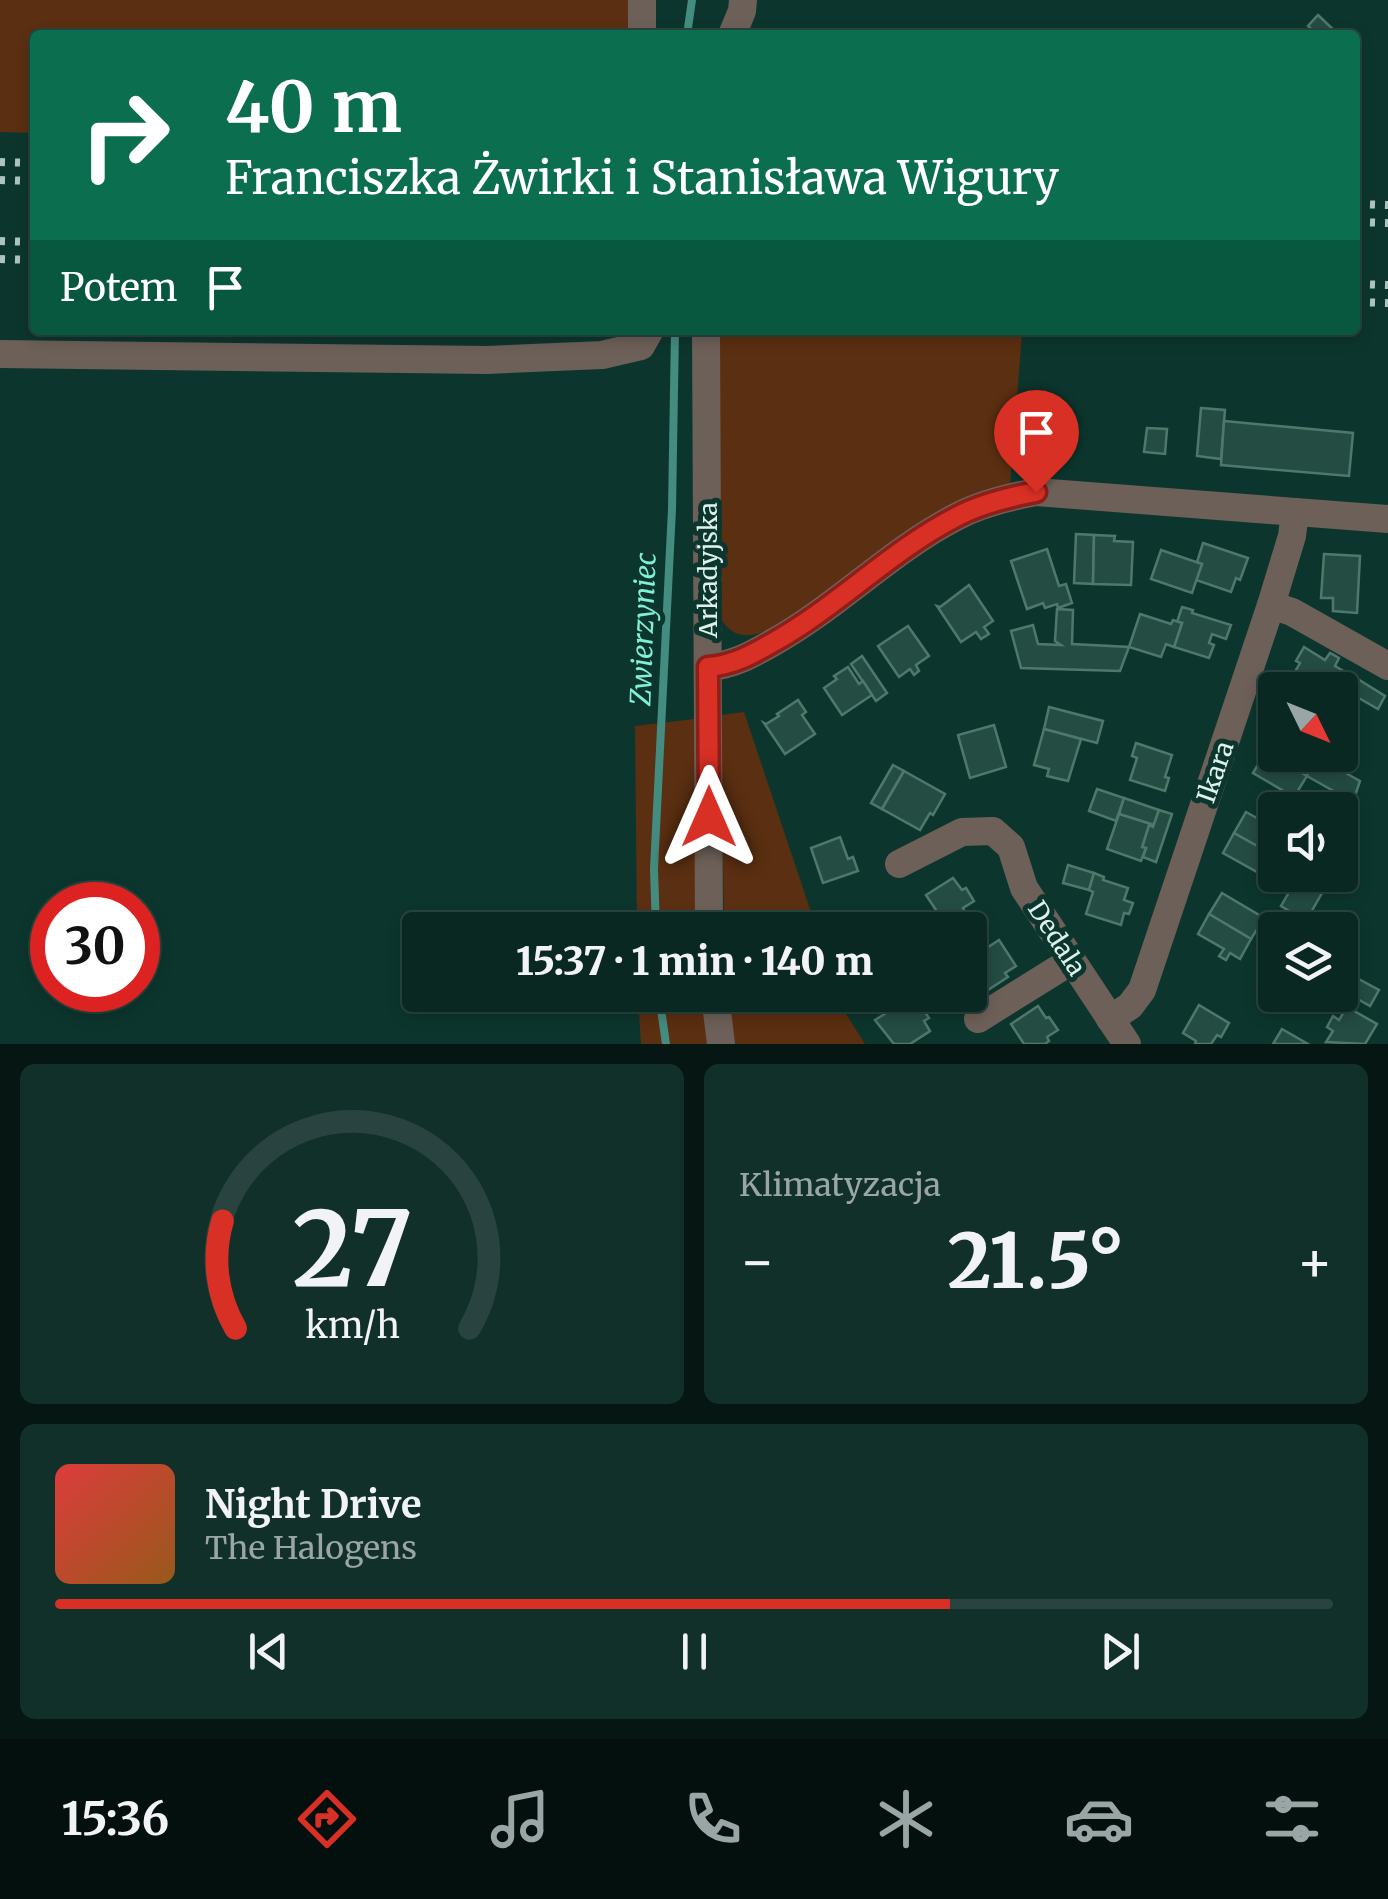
<!DOCTYPE html>
<html lang="pl">
<head>
<meta charset="utf-8">
<style>
	body { margin:0; font-family:Merriweather,serif; background:#12302a; color:#f1f3f6; height:100vh; display:flex; flex-direction:column; font-size:38px; white-space:nowrap }
	* { box-sizing:border-box; margin:0 }
	p { font-size:32px; color:#99a6a5 }
	.icon { flex:none; width:55px; height:55px; fill:none; stroke:currentColor; stroke-width:2; stroke-linecap:round; stroke-linejoin:round }
	.map { position:relative; height:1044px; overflow:hidden }
	.details { display:flex; flex-direction:column; gap:20px; padding:20px; background:#051613; flex:1 }
	.details>* { flex:none }
	.guide { position:absolute; left:30px; top:30px; width:1330px; height:305px; border-radius:10px; box-shadow:0 5px 15px #0003,0 0 0 2px #294440; background:#0b6e4f; color:#fff; overflow:hidden }
	.needle { width:65px; rotate:133deg }
	.buttons { position:absolute; left:1258px; top:672px; display:grid; gap:20px }
	.buttons a { display:grid; place-items:center; width:100px; height:100px; border-radius:10px; background:#092822; box-shadow:0 5px 15px #0003,0 0 0 2px #294440; font-size:50px }
	.speed { position:absolute; left:30px; top:882px; display:flex; gap:20px; font-size:50px; font-weight:700; text-align:center }
	.speed>* { display:grid; place-content:center; width:130px; height:130px; border-radius:50%; background:#092822; box-shadow:0 5px 15px #0003,0 0 0 2px #294440; line-height:1 }
	.speed .limit { border:15px solid #d22; background:#fff; color:#111 }
	.pin { position:absolute; display:grid; place-items:center; width:85px; height:85px; color:#fff; margin:-102px -42px; border-radius:50% 50% 50% 0; rotate:-45deg; box-shadow:0 0 10px #0007 }
	.pin .icon { rotate:45deg }
	.me { position:absolute; width:110px; margin:-55px; rotate:0deg; stroke-linejoin:round; filter:drop-shadow(0 0 8px #0008) }
	.turn { display:flex; align-items:center; gap:35px; height:210px; padding:0 30px; font-size:45px }
	.turn .icon { width:130px; height:130px; stroke-width:2.5 }
	.turn b { display:block; font-size:70px; line-height:85px }
	.then { display:flex; align-items:center; height:95px; padding:0 30px; background:#0003; gap:20px; font-size:38px }
	.big { font-size:75px; font-weight:800; line-height:1.1 }
	.details .card { flex:1; display:flex; flex-direction:column; justify-content:center; gap:15px; min-width:0; padding:0 35px; border-radius:15px; background:#12302a }
	.details .dial { align-items:center; gap:0 }
	.dial svg { height:260px; overflow:visible; fill:none; stroke:#294440; stroke-width:7; stroke-linecap:round; text-anchor:middle }
	.dial text { fill:#f1f3f6; stroke:none }
	.song { display:flex; align-items:center; gap:30px }
	.cover { width:120px; height:120px; border-radius:15px; background:linear-gradient(135deg,hsl(0 70% 55%),hsl(30 70% 35%)) }
	.played { height:10px; border-radius:5px; background:linear-gradient(90deg,#d93025 70%,#294440 70%) }
	.keys { display:flex; justify-content:space-around; direction:ltr }
	.heat { display:flex; justify-content:space-between; align-items:center; font-size:55px; direction:ltr }
	.details .tiles { flex:1; display:grid; gap:20px; grid-template-columns:1fr 1fr }
	.card:last-child { grid-column:span 2 }
	.trip { position:absolute; left:402px; top:912px; width:585px; height:100px; border-radius:10px; background:#092822; box-shadow:0 5px 15px #0003,0 0 0 2px #294440; font-weight:800; line-height:100px; text-align:center }
	.tabs { display:flex; height:160px; justify-content:space-around; align-items:center; background:#04100e; color:#99a6a5 }
	.tabs .icon { width:70px; height:70px }
	.tabs .current { color:#d93025 }
	.tabs b { font-size:45px; color:#f1f3f6 }
	.map>svg:first-child { display:block }
	.green { fill:#5b2f11 }
	.lines { fill:none; stroke-linecap:round; stroke-linejoin:round }
	.stream { stroke:#448c80; stroke-width:8 }
	.building { fill:#244c42; stroke:#4f786d; stroke-width:2.5 }
	.minor { stroke:#6d6058; stroke-width:28 }
	.rail { stroke:#acc6bf; stroke-width:8; stroke-dasharray:5 10; stroke-linecap:butt }
	.route-casing { stroke:#8d1f18; stroke-width:25 }
	.route { stroke:#d93025; stroke-width:18 }
	.labels { text-anchor:middle; stroke-width:10; stroke-linejoin:round; paint-order:stroke }
	.street-label { font-size:25px; fill:#ddf2ec; stroke:#0c362d }
	.water-label { font-size:28px; font-style:italic; fill:#80f1d6; stroke:#0c362d }
</style>
</head>
<body>
<div class="map">
<svg width="1388" height="1044" viewBox="0 0 1388 1044">
	<rect width="100%" height="100%" fill="#0c362d"/>
	<g class="green">
		<polygon points="0,0 631,0 630,35 35,35 35,133 0,132"/>
		<path d="M717 330H929L1022 334 1010 485 888 549 773 628C753 637 734 641 721 619L719 344Z"/>
		<polygon points="744,712 817,930 724,930 721,715"/>
		<polygon points="694,719 697,930 637,930 635,726"/>
		<polygon points="638,995 702,995 708,1044 641,1044"/>
		<polygon points="727,995 838,995 844,1011 865,1044 733,1044"/>
	</g>
	<g class="lines">
		<g class="stream">
			<polyline points="687,35 692,0"/>
			<polyline points="656,930 654,869 672,509 675,330"/>
			<polyline points="659,995 666,1044"/>
		</g>
	</g>
	<g class="building">
		<polygon points="1318,15 1339,35 1318,35 1308,26"/>
		<polygon points="1201,408 1225,410 1221,459 1197,456"/>
		<polygon points="1224,421 1353,433 1349,476 1221,465"/>
		<polygon points="1147,428 1167,429 1165,454 1144,452"/>
		<polygon points="1076,534 1094,535 1093,584 1074,583"/>
		<polygon points="1094,535 1115,536 1114,541 1133,542 1131,585 1093,584"/>
		<polygon points="1203,543 1248,558 1240,580 1236,578 1231,592 1196,580 1202,564 1197,562"/>
		<polygon points="1047,549 1059,586 1066,584 1072,603 1058,608 1057,604 1045,608 1043,603 1027,609 1011,561"/>
		<polygon points="1161,550 1202,564 1192,593 1151,579"/>
		<polygon points="1324,554 1360,556 1357,613 1333,611 1333,598 1321,598"/>
		<polygon points="969,585 993,621 984,627 989,634 981,639 976,632 961,642 937,606 940,607"/>
		<polygon points="1182,607 1193,610 1192,613 1231,625 1226,639 1212,634 1209,643 1214,645 1209,658 1174,647 1182,623 1177,622"/>
		<polygon points="1057,609 1073,610 1072,644 1129,647 1120,671 1021,668 1011,631 1033,625 1038,644 1061,645 1055,641"/>
		<polygon points="1140,614 1171,624 1173,620 1182,623 1174,647 1166,644 1161,657 1129,647"/>
		<polygon points="908,626 929,656 916,665 919,671 914,675 910,669 899,677 878,646"/>
		<polygon points="1304,647 1325,660 1330,653 1339,658 1335,666 1345,672 1335,690 1330,690 1296,670 1300,663 1296,661"/>
		<polygon points="862,656 887,693 876,701 851,664"/>
		<polygon points="848,667 859,684 863,681 872,695 842,715 824,688 837,679 834,676"/>
		<polygon points="1296,670 1330,690 1280,688 1288,675 1292,677"/>
		<polygon points="1353,676 1385,696 1378,709 1345,690"/>
		<polygon points="798,700 806,712 802,715 815,734 785,754 764,723 766,724 779,716 777,714"/>
		<polygon points="1049,707 1103,721 1097,743 1044,729"/>
		<polygon points="994,725 1006,767 970,778 958,735"/>
		<polygon points="1044,729 1081,739 1068,781 1047,776 1049,769 1034,765"/>
		<polygon points="1275,736 1275,755 1318,756 1307,776 1270,754 1274,748 1270,745"/>
		<polygon points="1136,743 1172,755 1165,777 1169,778 1165,791 1130,780 1137,758 1132,756"/>
		<polygon points="1270,754 1307,776 1294,797 1253,773 1260,761 1265,763"/>
		<polygon points="1317,757 1360,781 1353,802 1307,776"/>
		<polygon points="893,765 904,771 882,809 871,803"/>
		<polygon points="904,771 945,794 933,815 930,813 920,830 882,809"/>
		<polygon points="1097,789 1124,798 1116,821 1089,811"/>
		<polygon points="1124,798 1159,810 1154,825 1119,814"/>
		<polygon points="1159,810 1172,814 1156,862 1143,857 1146,848 1142,847 1149,825 1153,827"/>
		<polygon points="1246,812 1275,828 1275,856 1234,833"/>
		<polygon points="1119,814 1154,825 1149,825 1142,847 1146,848 1141,861 1107,849"/>
		<polygon points="1234,833 1275,856 1275,862 1266,877 1223,853"/>
		<polygon points="840,837 848,859 853,857 858,871 823,883 811,848"/>
		<polygon points="1068,865 1094,873 1089,890 1063,883"/>
		<polygon points="1094,873 1104,877 1103,880 1128,888 1124,900 1133,903 1129,914 1124,913 1121,925 1086,914 1093,892 1089,890"/>
		<polygon points="1287,875 1329,875 1326,886 1306,921 1281,906 1296,880"/>
		<polygon points="953,878 962,890 966,888 974,901 963,908 965,912 946,925 926,895"/>
		<polygon points="1222,893 1264,918 1251,939 1209,914"/>
		<polygon points="1209,914 1251,939 1240,959 1230,953 1226,960 1219,956 1224,949 1198,934"/>
		<polygon points="868,916 873,930 844,930 842,926"/>
		<polygon points="999,940 1016,966 1005,973 1008,977 988,990 970,959"/>
		<polygon points="1340,969 1379,990 1370,1006 1340,989"/>
		<polygon points="910,998 919,1010 922,1008 929,1018 924,1021 930,1031 910,1044 894,1044 875,1020"/>
		<polygon points="1199,1005 1229,1023 1221,1037 1217,1035 1211,1044 1195,1044 1196,1041 1183,1033"/>
		<polygon points="1038,1006 1046,1018 1049,1017 1058,1030 1047,1037 1049,1041 1045,1044 1024,1044 1011,1024"/>
		<polygon points="1347,1007 1377,1024 1365,1044 1326,1042 1333,1031 1327,1027 1333,1016 1339,1020"/>
		<polygon points="1282,1029 1308,1044 1273,1044"/>
	</g>
	<g class="lines">
		<g class="minor">
			<polyline points="642,0 642,35"/>
			<polyline points="732,35 742,11 743,0"/>
			<polyline points="706,330 709,930"/>
			<polyline points="0,354 487,360 602,355 641,346 650,330"/>
			<polyline points="1271,605 1292,612 1388,666"/>
			<path d="M709 667C733 665 751 655 772 643 837 607 890 551 956 517 980 504 1009 497 1036 492L1388 519"/>
			<polyline points="899,864 962,832 993,831 1011,847 1024,888 1127,1044"/>
			<polyline points="715,995 721,1044"/>
			<polyline points="978,1019 1071,961"/>
			<polyline points="1110,1019 1130,1006 1142,990 1271,605 1292,536 1295,512"/>
		</g>
		<g class="rail">
			<polyline points="0,162 35,163"/>
			<polyline points="0,180 35,181"/>
			<polyline points="1355,204 1388,205"/>
			<polyline points="1355,222 1388,223"/>
			<polyline points="0,241 35,242"/>
			<polyline points="0,259 35,260"/>
			<polyline points="1355,284 1388,285"/>
			<polyline points="1355,302 1388,303"/>
		</g>
	</g>
	<g class="lines">
		<defs>
			<path id="route" d="M709 817 708 667C733 665 751 655 772 643 837 607 890 551 956 517 980 504 1009 497 1036 492"/>
		</defs>
		<use href="#route" class="route-casing"/>
		<use href="#route" class="route"/>
	</g>
	<g class="labels">
		<g class="street-label">
			<text transform="translate(708 570) rotate(-90)" y="9">Arkadyjska</text>
			<text transform="translate(1215 772) rotate(-71)" y="9">Ikara</text>
			<text transform="translate(1057 938) rotate(57)" y="9">Dedala</text>
		</g>
		<g class="water-label">
			<text transform="translate(643 629) rotate(-88)" y="10">Zwierzyniec</text>
		</g>
	</g>
</svg>
<div class="buttons">
<a><svg class="needle" viewBox="-14 -14 28 28"><path d="M0-13l5 13h-10z" fill="#e53935"/><path d="M0 13l5-13h-10z" fill="#99a6a5"/></svg></a>
<a><svg class="icon" aria-label="sound" viewBox="0 0 24 24"><path d="M4 9h4l5-4v14l-5-4H4zM17 9q2 3 0 6"/></svg></a>
<a><svg class="icon" aria-label="layers" viewBox="0 0 24 24"><path d="M12 4l9 5-9 5-9-5zM3 14l9 5 9-5"/></svg></a>
</div>
<div class="speed"><div class="limit">30</div></div>
<div class="pin" style="left:1036px;top:492px;background:#d93025"><svg class="icon" aria-label="arrive" viewBox="0 0 24 24"><path d="M6 21V4h12l-3 4 3 4H6"/></svg></div>
<svg class="me" style="left:709px;top:817px" viewBox="-20 -20 40 40"><path d="M0-17L14 15 0 8-14 15z" fill="#d93025" stroke="#fff" stroke-width="4"/></svg>
<div class="trip">15:37 · 1 min · 140 m</div>
<div class="guide">
<div class="turn"><svg class="icon" aria-label="right" viewBox="0 0 24 24"><path d="M7 20v-9h11M14 6l5 5-5 5"/></svg><div><b>40 m</b>Franciszka Żwirki i Stanisława Wigury</div></div>
<div class="then">Potem<svg class="icon" aria-label="arrive" viewBox="0 0 24 24"><path d="M6 21V4h12l-3 4 3 4H6"/></svg></div>
</div>
</div>
<section class="details">
<div class="tiles">
<div class="card dial"><svg viewBox="0 0 100 80">
<path d="M14 69A42 42 0 1 1 86 69"/>
<path d="M14 69A42 42 0 0 1 10 36" stroke="#d93025"/>
<text x="50" y="56" font-size="32" font-weight="700">27</text>
<text x="50" y="72" font-size="11">km/h</text>
</svg></div>
<div class="card"><p>Klimatyzacja</p>
<div class="heat"><a>−</a><b class="big">21.5°</b><a>+</a></div>
</div>
<div class="card">
<div class="song"><i class="cover"></i><div><b>Night Drive</b><p>The Halogens</p></div></div>
<div class="played"></div>
<div class="keys"><svg class="icon" aria-label="previous" viewBox="0 0 24 24"><path d="M18 5L8 12l10 7zM5 5v14"/></svg><svg class="icon" aria-label="pause" viewBox="0 0 24 24"><path d="M8 5v14M16 5v14"/></svg><svg class="icon" aria-label="next" viewBox="0 0 24 24"><path d="M6 5l10 7-10 7zM19 5v14"/></svg></div>
</div>
</div>
</section>
<nav class="tabs">
<b>15:36</b>
<svg class="icon current" aria-label="directions" viewBox="0 0 24 24"><path d="M12 3l9 9-9 9-9-9zM9 14v-3h6M13 9l2 2-2 2"/></svg>
<svg class="icon" aria-label="music" viewBox="0 0 24 24"><path d="M9 18V5l10-2v13"/><circle cx="6" cy="18" r="3"/><circle cx="16" cy="16" r="3"/></svg>
<svg class="icon" aria-label="phone" viewBox="0 0 24 24"><path d="M5 4h4l2 5-3 2q2 4 5 5l2-3 5 2v4C11 20 4 13 5 4z"/></svg>
<svg class="icon" aria-label="climate" viewBox="0 0 24 24"><path d="M12 3v18M4 7l16 10M4 17L20 7"/></svg>
<svg class="icon" aria-label="car" viewBox="0 0 24 24"><path d="M5 17H2v-5l4-1 3-4h7l3 4 3 1v5h-3M9 17h6M6 11h13"/><circle cx="7" cy="17" r="2"/><circle cx="17" cy="17" r="2"/></svg>
<svg class="icon" aria-label="filters" viewBox="0 0 24 24"><path d="M4 7h16M4 17h16"/><circle cx="9" cy="7" r="2"/><circle cx="15" cy="17" r="2"/></svg>
</nav>
</body>
</html>
